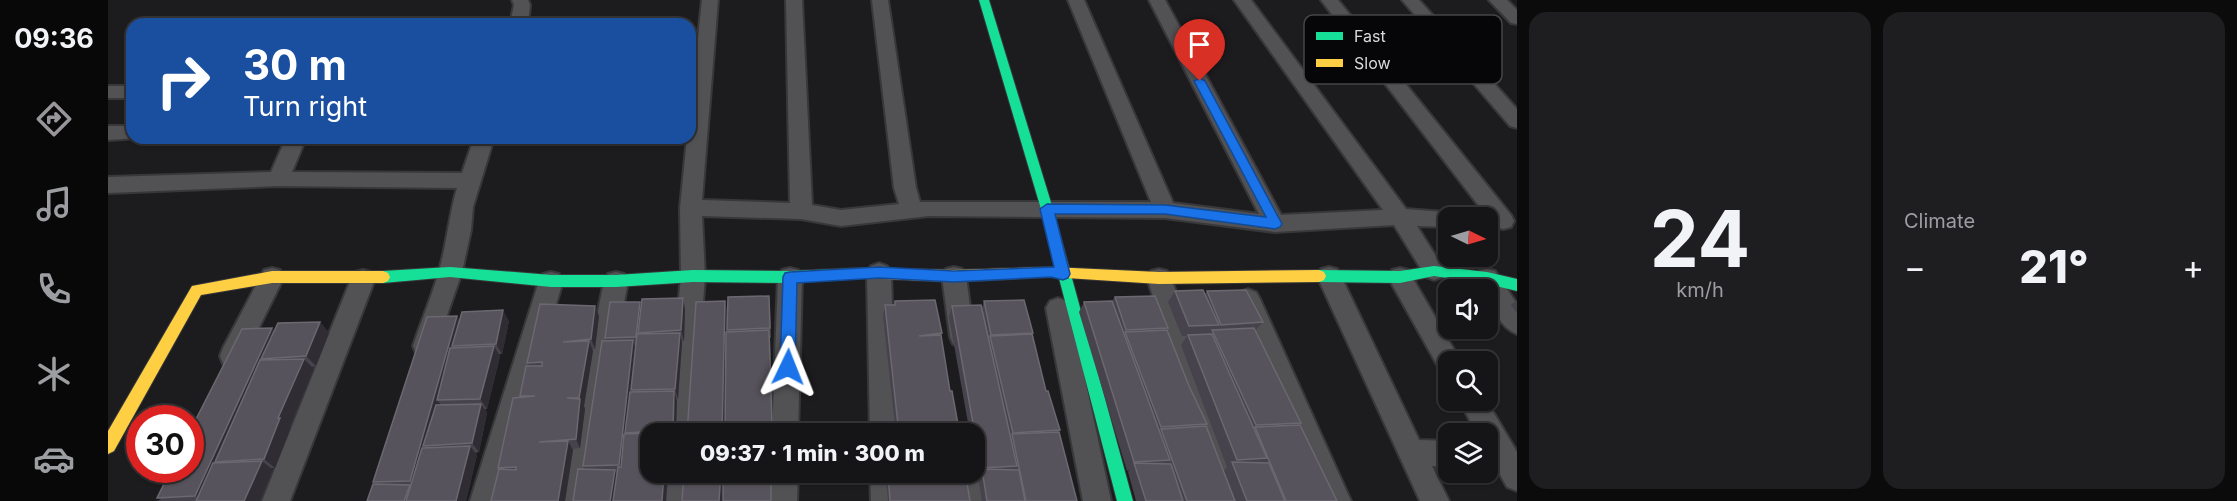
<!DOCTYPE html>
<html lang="en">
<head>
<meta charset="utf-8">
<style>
	body { margin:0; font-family:Inter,sans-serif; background:#1e1d1f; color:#f1f3f6; height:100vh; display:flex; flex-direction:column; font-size:22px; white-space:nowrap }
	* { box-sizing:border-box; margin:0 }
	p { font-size:20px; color:#9d9ea1 }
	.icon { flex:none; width:33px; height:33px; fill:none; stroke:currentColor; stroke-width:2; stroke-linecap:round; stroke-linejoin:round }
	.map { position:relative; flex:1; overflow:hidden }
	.details { display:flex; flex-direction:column; gap:12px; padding:12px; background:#0c0b0c; width:720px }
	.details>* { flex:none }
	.banner { position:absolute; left:18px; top:18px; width:570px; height:126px; border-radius:18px; box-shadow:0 2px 4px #0004,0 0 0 2px #343335; background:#1a4fa0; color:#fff; overflow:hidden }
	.needle { width:39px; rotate:95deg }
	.fabs { position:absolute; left:1330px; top:207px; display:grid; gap:12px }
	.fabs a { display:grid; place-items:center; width:60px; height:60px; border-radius:12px; background:#151416; box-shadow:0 2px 4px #0004,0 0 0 2px #343335; font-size:30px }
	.speed { position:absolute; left:18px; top:405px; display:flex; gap:12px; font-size:30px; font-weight:700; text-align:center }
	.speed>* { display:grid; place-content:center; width:78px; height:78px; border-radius:50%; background:#151416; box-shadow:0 2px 4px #0004,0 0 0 2px #343335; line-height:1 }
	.speed .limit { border:9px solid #d22; background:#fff; color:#111 }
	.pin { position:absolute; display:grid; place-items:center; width:51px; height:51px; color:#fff; margin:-62px -26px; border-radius:50% 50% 50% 0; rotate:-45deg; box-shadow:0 0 6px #0007 }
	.pin .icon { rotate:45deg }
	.me { position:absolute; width:66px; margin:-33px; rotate:2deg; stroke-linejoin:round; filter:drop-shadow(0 0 4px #0008) }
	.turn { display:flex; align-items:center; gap:21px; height:126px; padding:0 18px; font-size:27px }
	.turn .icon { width:78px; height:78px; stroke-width:2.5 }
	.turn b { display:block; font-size:42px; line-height:51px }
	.big { font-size:45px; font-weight:800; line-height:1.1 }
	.details .tile { flex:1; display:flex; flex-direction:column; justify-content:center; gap:9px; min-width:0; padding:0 21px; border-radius:18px; background:#1e1d1f }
	.details .dial { align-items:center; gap:0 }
	.dial b { font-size:78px; line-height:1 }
	.heat { display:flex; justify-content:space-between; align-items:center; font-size:33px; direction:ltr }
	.details .tiles { flex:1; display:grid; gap:12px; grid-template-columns:repeat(2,1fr) }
	.trip { position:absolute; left:532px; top:423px; width:345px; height:60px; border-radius:18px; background:#151416; box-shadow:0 2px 4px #0004,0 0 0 2px #343335; font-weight:800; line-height:60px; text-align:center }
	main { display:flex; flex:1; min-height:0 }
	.tab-bar { display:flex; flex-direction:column; width:108px; justify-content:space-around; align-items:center; background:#080809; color:#9d9ea1 }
	.tab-bar .icon { width:42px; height:42px }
	.tab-bar .on { color:#98969a }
	.tab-bar b { font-size:27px; color:#f1f3f6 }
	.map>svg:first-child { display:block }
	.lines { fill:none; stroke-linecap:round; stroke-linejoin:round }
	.street-casing { stroke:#38383a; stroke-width:4 }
	.fast-casing { stroke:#38383a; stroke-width:2 }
	.slow-casing { stroke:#38383a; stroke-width:2 }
	.street { fill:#525154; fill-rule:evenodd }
	.fast { fill:#16e098; fill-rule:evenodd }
	.slow { fill:#ffcf43; fill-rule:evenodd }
	.wall { fill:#47434d }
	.shaded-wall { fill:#2f2c34 }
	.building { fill:#57535c; stroke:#6b6870; stroke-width:1.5 }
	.route { fill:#1a73e8; stroke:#114b97; stroke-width:1.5 }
	.key { fill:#060608; stroke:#464548; stroke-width:1.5 }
	.key-label { font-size:16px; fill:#dad9dc }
</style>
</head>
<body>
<main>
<nav class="tab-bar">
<b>09:36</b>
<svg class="icon on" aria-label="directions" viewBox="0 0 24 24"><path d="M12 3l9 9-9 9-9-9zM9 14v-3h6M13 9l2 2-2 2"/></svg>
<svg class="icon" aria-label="music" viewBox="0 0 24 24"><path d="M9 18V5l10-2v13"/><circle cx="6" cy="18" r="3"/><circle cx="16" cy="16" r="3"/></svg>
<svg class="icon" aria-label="phone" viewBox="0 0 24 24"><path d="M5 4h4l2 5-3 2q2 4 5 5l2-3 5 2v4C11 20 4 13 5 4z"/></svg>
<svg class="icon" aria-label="climate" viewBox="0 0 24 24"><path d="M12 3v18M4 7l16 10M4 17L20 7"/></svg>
<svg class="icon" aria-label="car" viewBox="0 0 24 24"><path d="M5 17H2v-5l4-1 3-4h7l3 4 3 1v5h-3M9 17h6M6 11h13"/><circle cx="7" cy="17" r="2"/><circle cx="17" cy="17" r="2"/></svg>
</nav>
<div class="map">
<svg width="1409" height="501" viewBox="0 0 1409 501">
	<rect width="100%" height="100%" fill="#1c1b1e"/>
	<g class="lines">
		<defs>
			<g id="street">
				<polygon points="404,0 420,0 422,5 420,24 402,24 406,5"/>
				<polygon points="594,0 610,0 594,200 682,203 678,0 694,0 704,205 733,210 791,204 786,188 764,0 780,0 808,188 812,202 1043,202 960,0 976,0 1065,203 1151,214 1041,0 1057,0 1173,215 1275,210 1126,0 1143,0 1298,209 1349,213 1351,218 1341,218 1341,227 1309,226 1337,271 1334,277 1326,280 1318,277 1286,225 1167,232 1057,218 821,216 733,226 693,219 594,216 597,276 585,434 559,434 573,276 572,208 579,138 582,138 582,113"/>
				<polygon points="1213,0 1230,0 1403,215 1406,221 1403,227 1395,229 1387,227"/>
				<polygon points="1294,0 1311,0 1409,109 1409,128 1402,126"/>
				<polygon points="1381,0 1399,0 1409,10 1409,24 1403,23"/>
				<rect x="0" y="86" width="24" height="12"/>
				<polygon points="0,126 24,126 24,138 30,138 0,140"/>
				<path d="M178 138H198L184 172 354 173 366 138H386L365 207 363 230 354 272 326 353 317 357 308 353 305 346C313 321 324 296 331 271 339 243 341 215 349 188L170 186 0 193V177L163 172Z"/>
				<polygon points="771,263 779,266 783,272 788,434 762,434 759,272 763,266"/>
				<polygon points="846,267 854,269 858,276 866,337 863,344 854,347 845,344 842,337 834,276 838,269"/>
				<polygon points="1221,267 1229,269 1233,276 1311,440 1341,441 1341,467 1324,466 1341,501 1312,501 1209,276 1213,269"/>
				<polygon points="164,268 172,270 176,277 133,364 124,367 115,364 112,356 115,348 156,270"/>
				<polygon points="682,268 690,270 694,277 690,434 664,434 670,277 674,270"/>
				<polygon points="1292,268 1300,270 1353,362 1341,362 1341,373 1332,370 1280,277 1284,270"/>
				<polygon points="1051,269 1059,271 1063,278 1140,501 1112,501 1039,278 1043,271"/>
				<path d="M1379 269 1387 271 1409 304V334C1394 329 1380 305 1380 290H1374L1367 278 1371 271Z"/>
				<polygon points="255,270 263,272 267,279 182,501 154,501 243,279 247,272"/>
				<polygon points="443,272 451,274 455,281 390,501 362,501 431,281 435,274"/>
				<polygon points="508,272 516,274 520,281 480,501 452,501 496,281 500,274"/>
				<polygon points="1140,289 1148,292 1152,299 1243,501 1215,501 1128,299 1132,292"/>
				<polygon points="950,298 958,301 962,308 1003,501 975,501 938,308 942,301"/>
				<polygon points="1351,400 1378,400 1409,452 1409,491 1399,487 1380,453 1380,434 1369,434"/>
				<polygon points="867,432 877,436 881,445 888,501 860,501 857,472 867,472 867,434 864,434"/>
				<polygon points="555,472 583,472 581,501 553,501"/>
				<polygon points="662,472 690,472 689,501 661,501"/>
				<polygon points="762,472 790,472 791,501 763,501"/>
			</g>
			<g id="fast">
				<polygon points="871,0 881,0 945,209 1025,501 1009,501 933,209"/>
				<polygon points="1326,266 1379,272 1409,279 1409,291 1379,284 1326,276 1292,283 1211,282 1206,280 1204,276 1206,272 1211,270 1292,271"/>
				<polygon points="342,267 443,275 508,275 585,270 682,271 754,268 759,269 761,273 759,277 754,278 682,283 585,282 508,287 443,287 342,277 275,283 270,281 268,277 270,273 275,271"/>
			</g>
			<g id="slow">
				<polygon points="943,267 1051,272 1211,270 1216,272 1218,276 1216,280 1211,282 1051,284 943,277 846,282 754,278 749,277 747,273 749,269 754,268 846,270"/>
				<polygon points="164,271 275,271 280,273 282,277 280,281 275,283 164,283 93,295 6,451 0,454 0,431 84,286"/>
			</g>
		</defs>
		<use href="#street" class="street-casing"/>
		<use href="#fast" class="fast-casing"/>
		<use href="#slow" class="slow-casing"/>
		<use href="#street" class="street"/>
		<use href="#fast" class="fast"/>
		<use href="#slow" class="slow"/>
	</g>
	<g class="wall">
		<polygon points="1067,291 1097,294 1099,291 1155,322 1147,331 1193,423 1191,425 1229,501 1028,501 1020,472 1021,470 1019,471 971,312 976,302 1004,301 1007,297 1060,328 1059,330 1081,386 1099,424 1097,426 1116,470 1119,467 1073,345 1079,336 1074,336 1060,302"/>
		<polygon points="620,297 662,306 663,338 662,338 665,434 579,434 617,301 619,311 616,429 618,429"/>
		<polygon points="1409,300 1409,313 1403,305"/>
		<polygon points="787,301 834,333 833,336 842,391 851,430 850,434 788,434 775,316 777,305 786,305"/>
		<polygon points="876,301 925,333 925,335 938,391 952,430 950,432 969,501 874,501 870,478 871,476 870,477 867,460 867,434 862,434 841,317 844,306 874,308"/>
		<polygon points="532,302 533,307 577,309 576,341 574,341 570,399 568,399 568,434 543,434 543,472 563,472 563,473 560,474 558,501 465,501 476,470 475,466 498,341 497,338"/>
		<polygon points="349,316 351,320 401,321 394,354 391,354 392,356 379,409 377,409 379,413 371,452 367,453 369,455 358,501 259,501 267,484 265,482"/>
		<polygon points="491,316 487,349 485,349 485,351 476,406 477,409 472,448 464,449 465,450 457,501 383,501 391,469 390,468 413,397 412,396 421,366 419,363"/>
		<polygon points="212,322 221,333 208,366 204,367 206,369 182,426 183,427 167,468 163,468 165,470 152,501 48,501 53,500 49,498 167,330"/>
		<polygon points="779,472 857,472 862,501 780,501 778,479"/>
	</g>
	<g class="shaded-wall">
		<polygon points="575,298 577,309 576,341 573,330"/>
		<polygon points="617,301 619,311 616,434 614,434"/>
		<polygon points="532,302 535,312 530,333 532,339 531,347 528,337"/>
		<polygon points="487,306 491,316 487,349 483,339"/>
		<polygon points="395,310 401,321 394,354 388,344"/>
		<polygon points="349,316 356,327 344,346 348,353 329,400 334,406 315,446 321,453 311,489 302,481"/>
		<polygon points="212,322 221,333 208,366 198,356"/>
		<polygon points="164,328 174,338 153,359 162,367 107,462 117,469 95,501 87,496"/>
		<polygon points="572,333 574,343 570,399 567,389"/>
		<polygon points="525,340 528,350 520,433 517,433 519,437 515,474 511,465"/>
		<polygon points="481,341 485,351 476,406 477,409 472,448 468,439 472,401 471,398"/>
		<polygon points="386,346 392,356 379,409 372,399"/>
		<polygon points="196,359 206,369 182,426 183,427 167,468 156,459 170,418"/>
		<polygon points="566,391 569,401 568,434 566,434 565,430"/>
		<polygon points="373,404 379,413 371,452 364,443"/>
		<polygon points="460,441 465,450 457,501 450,501"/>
		<polygon points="362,446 369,455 358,501 348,501"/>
		<polygon points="154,461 165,470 152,501 136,501"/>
		<polygon points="507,470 511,479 508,501 503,501"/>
		<polygon points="556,472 559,472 560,474 558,501 554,501"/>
		<polygon points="613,472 615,472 614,501 611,501"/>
	</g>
	<g class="building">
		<polygon points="1095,290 1111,325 1081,326 1067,291"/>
		<polygon points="1138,290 1155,322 1113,325 1099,291"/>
		<polygon points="661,296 662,328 619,330 620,297"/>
		<polygon points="1047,296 1060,328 1018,330 1007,297"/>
		<polygon points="575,298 573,330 530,333 534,299"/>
		<polygon points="827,300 834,333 811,336 833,335 842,391 844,391 851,430 826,431 827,433 850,432 850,434 791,434 777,305 787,305 787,301"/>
		<polygon points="916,300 925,333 883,335 876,301"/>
		<polygon points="617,301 614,434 579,434 588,302"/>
		<polygon points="1004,301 1062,460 1026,462 976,302"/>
		<polygon points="502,302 532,302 528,337 497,338"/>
		<polygon points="432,304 487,306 483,339 455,342 481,341 471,398 459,398 472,399 468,439 431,442 460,441 450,501 383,501 391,469 408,470 408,467 390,468 405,398 427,396 412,396 418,366 434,366 434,362 419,363"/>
		<polygon points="873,305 909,466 873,468 844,306"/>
		<polygon points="395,310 388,344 344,346 354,312"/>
		<polygon points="349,316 302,481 265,482 319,317"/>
		<polygon points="212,322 198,356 153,359 170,323"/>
		<polygon points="164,328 87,496 49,498 63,470 82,470 82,431 134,329"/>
		<polygon points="1146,328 1193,423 1148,425 1104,330"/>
		<polygon points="661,330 664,424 617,427 618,332"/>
		<polygon points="1059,330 1081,386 1099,424 1053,427 1017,332"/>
		<polygon points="572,333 567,389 523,390 529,334"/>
		<polygon points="924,334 938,391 940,391 952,430 905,433 882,336"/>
		<polygon points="1104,334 1159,458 1129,460 1080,335"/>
		<polygon points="525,340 511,465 475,466 494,341"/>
		<polygon points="386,346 372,399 329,400 342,348"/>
		<polygon points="196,359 170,418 172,418 156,459 107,462 152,360"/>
		<polygon points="566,391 565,430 517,433 522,392"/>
		<polygon points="373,404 364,443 315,446 328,405"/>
		<polygon points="1192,425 1229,501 1178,501 1147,427"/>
		<polygon points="663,426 663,434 616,434 616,429"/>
		<polygon points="1098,426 1127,501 1079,501 1053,429"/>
		<polygon points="563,432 563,434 543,434 543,472 556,472 554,501 505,501 510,467 513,467 516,434"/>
		<polygon points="951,432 969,501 918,501 904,434"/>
		<polygon points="362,446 348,501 298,501 314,448"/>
		<polygon points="154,461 136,501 88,501 105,463"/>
		<polygon points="1124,462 1161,463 1177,501 1139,501"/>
		<polygon points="1026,463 1063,464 1075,501 1038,501"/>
		<polygon points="470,469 507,470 502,501 465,501"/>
		<polygon points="874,469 911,470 917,501 879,501"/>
		<polygon points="576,472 613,472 611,501 574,501"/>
		<rect x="615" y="472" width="48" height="29"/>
		<polygon points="780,472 857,472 862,501 782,501"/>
		<polygon points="265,484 302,485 296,501 259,501"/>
	</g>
	<polygon class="route" points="1092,78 1097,81 1174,224 1172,227 1167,229 1057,214 947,214 962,274 960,278 955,280 943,277 846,282 771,278 689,283 687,367 685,371 680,373 674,371 672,367 675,277 677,273 682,272 771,267 846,271 946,267 932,209 939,204 1057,205 1158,217 1086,81"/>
	<rect x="1196" y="15" width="198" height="69" rx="9" class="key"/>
	<rect x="1208" y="32" width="27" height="8" fill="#16e098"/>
	<rect x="1208" y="59" width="27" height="8" fill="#ffcf43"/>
	<g class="key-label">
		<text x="1246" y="42">Fast</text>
		<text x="1246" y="69">Slow</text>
	</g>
</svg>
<div class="fabs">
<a><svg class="needle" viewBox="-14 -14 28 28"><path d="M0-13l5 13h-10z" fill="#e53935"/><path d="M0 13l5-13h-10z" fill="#9d9ea1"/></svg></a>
<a><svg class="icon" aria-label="sound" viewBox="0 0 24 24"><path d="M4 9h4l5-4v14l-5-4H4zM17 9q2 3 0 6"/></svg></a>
<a><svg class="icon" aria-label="search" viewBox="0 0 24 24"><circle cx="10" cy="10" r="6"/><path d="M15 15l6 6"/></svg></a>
<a><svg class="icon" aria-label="layers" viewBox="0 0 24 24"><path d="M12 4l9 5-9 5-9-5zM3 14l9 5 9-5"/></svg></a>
</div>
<div class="speed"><div class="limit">30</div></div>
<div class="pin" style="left:1092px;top:81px;background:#d93025"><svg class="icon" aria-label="arrive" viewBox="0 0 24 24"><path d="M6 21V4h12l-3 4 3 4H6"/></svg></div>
<svg class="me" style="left:680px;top:367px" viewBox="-20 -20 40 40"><path d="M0-17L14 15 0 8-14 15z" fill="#1a73e8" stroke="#fff" stroke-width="4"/></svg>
<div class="trip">09:37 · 1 min · 300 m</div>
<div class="banner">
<div class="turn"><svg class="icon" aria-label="right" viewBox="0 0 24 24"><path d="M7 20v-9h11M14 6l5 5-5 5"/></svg><div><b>30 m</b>Turn right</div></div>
</div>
</div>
<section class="details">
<div class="tiles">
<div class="tile dial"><b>24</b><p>km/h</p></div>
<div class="tile"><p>Climate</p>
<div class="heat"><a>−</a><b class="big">21°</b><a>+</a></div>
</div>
</div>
</section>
</main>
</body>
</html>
